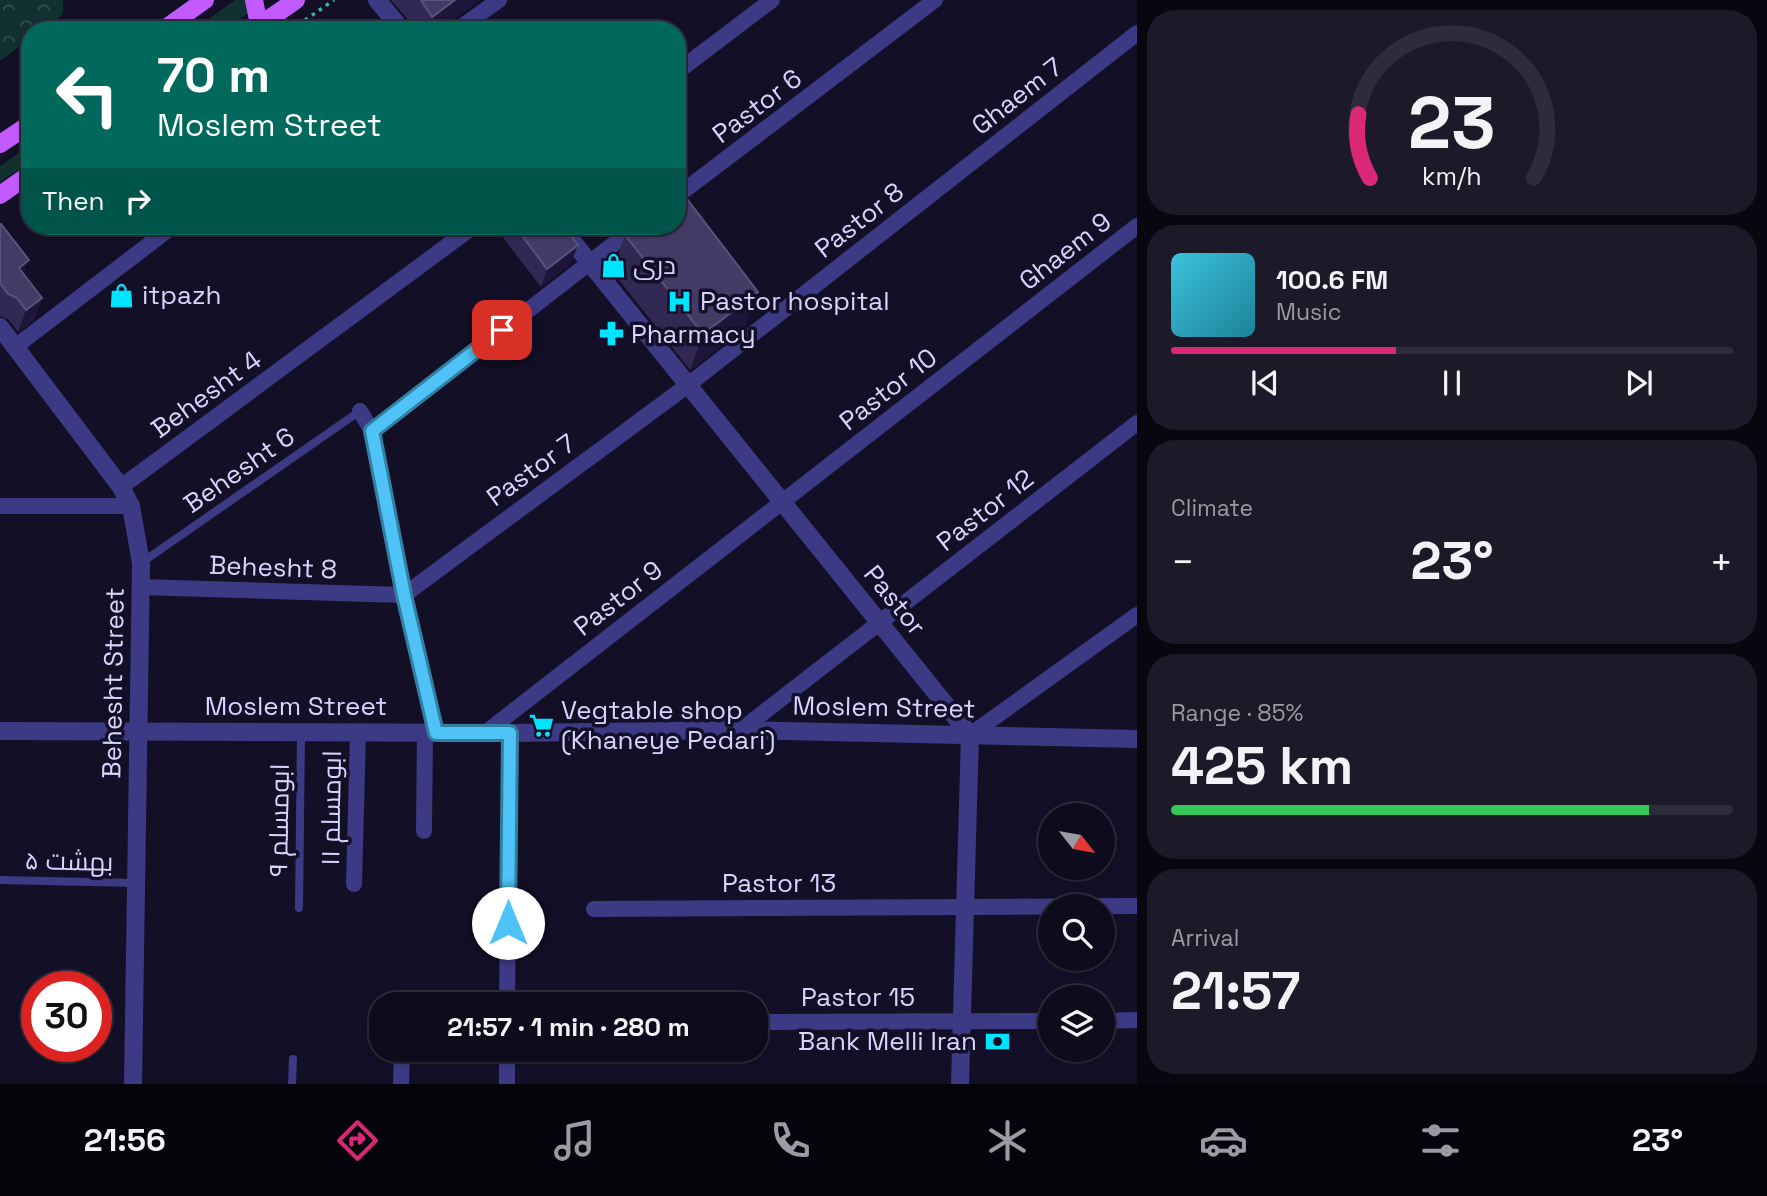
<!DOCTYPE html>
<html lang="en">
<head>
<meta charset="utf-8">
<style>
	body { margin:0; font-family:"Space Grotesk",Cairo,sans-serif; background:#1c1929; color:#f1f3f6; height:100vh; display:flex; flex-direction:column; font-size:26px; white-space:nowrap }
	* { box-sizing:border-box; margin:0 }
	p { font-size:23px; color:#9b9ba3 }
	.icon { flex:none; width:38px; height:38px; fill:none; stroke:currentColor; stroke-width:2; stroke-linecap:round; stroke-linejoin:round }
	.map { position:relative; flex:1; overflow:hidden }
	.details { display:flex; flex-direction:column; gap:10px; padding:10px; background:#08060f; width:630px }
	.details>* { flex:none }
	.guide { position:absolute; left:21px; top:21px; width:665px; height:214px; border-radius:28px; box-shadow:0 2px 5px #0004,0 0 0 2px #2e2b3b; background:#00695c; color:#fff; overflow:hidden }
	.needle { width:46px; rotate:121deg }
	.fabs { position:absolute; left:1038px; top:803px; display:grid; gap:14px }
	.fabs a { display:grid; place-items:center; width:77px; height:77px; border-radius:50%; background:#0e0b1c; box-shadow:0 2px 5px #0004,0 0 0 2px #2e2b3b; font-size:35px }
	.speed { position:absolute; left:21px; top:971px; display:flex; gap:14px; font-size:35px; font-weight:700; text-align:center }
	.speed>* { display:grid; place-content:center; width:91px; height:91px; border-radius:50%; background:#0e0b1c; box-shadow:0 2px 5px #0004,0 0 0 2px #2e2b3b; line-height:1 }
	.speed .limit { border:10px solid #d22; background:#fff; color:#111 }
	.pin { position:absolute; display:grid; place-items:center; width:60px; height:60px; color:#fff; margin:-30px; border-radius:14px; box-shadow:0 4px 10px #0006 }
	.me { position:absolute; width:77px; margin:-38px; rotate:0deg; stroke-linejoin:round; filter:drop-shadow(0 0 5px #0008) }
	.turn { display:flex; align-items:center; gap:24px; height:147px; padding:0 21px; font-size:32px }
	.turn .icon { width:91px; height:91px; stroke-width:2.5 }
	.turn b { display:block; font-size:49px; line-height:60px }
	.then { display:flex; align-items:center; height:66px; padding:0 21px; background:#0003; gap:14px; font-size:26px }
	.big { font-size:52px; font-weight:700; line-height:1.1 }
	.details .tile { flex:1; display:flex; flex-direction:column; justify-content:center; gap:10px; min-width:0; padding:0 24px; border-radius:28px; background:#1c1929 }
	.details .dial { align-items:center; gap:0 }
	.dial svg { height:182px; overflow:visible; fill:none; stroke:#2e2b3b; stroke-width:7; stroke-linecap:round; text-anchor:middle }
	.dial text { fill:#f1f3f6; stroke:none }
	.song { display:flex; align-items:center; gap:21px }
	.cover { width:84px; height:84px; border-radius:10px; background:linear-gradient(135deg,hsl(190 70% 55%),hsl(190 70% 35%)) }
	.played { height:7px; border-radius:4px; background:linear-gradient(90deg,#db2777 40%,#2e2b3b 40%) }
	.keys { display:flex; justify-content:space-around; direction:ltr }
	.heat { display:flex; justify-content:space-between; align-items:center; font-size:38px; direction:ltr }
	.charge { height:10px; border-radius:5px; background:linear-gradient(90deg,#34c759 85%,#2e2b3b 0) }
	.trip { position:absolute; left:369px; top:992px; width:399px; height:70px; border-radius:28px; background:#0e0b1c; box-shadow:0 2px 5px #0004,0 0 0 2px #2e2b3b; font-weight:700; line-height:70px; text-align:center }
	.tab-bar { display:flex; height:112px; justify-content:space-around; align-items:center; background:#06040b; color:#9b9ba3 }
	.tab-bar .icon { width:49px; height:49px }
	.tab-bar .active { color:#db2777 }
	.tab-bar b { font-size:32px; color:#f1f3f6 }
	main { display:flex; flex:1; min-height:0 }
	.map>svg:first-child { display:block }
	.grass { fill:#12302f }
	.forest { fill:url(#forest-crowns) }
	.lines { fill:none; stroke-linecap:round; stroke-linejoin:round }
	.path { stroke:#2fb8b0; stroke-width:3.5; stroke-dasharray:3.5 5; stroke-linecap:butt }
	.service { stroke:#3d3a85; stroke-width:8 }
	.minor { stroke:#3d3a85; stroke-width:16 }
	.tertiary { stroke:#3d3a85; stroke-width:18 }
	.primary { stroke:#c25bff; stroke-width:18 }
	.wall { fill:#312854 }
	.shaded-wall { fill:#1d163a }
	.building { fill:#433a66; stroke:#5a527e; stroke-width:2 }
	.route-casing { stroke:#337fa1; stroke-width:18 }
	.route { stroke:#4fc3f7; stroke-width:12 }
	.labels { text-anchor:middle; stroke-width:7; stroke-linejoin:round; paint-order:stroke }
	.street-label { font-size:26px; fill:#d9d4ff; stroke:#130f26 }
	.poi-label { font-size:26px; fill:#d9d4ff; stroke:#130f26; text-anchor:start }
</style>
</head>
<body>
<main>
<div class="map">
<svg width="1137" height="1084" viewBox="0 0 1137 1084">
	<defs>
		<pattern id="forest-crowns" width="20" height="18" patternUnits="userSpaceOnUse" patternTransform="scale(1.75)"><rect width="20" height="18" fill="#12302f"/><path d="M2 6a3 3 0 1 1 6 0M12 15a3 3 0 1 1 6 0" fill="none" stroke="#344d4e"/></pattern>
	</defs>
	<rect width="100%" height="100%" fill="#130f26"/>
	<g class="grass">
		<polygon points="235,0 250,0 252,11 223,30 193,30"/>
		<polygon points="30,145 30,162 0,182 0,166"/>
	</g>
	<polygon class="forest" points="0,0 63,0 63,14 42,30 30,30 30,39 0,61"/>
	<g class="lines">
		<polyline class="path" points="291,30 334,0"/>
		<g class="service">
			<polyline points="141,563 360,411"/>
			<polyline points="0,880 136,883"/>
			<polyline points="299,908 301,733"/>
			<polyline points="292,1084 293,1059"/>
		</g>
		<g class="minor">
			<polyline points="457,30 499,0"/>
			<polyline points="677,72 772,0"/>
			<polyline points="677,196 935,0"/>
			<polyline points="15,347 173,226"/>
			<polyline points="360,411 372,431 404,595 436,733"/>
			<polyline points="372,431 637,226"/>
			<polyline points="121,487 474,226"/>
			<polyline points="0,506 131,506"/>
			<polyline points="140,587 404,595 688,385 1137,33"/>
			<polyline points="741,730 1137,423"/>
			<polyline points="485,733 1137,226"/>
			<polyline points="970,735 1137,615"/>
			<polyline points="424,831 425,733"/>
			<polyline points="354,884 358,733"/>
			<polyline points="594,909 1137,906"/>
			<polyline points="507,1004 510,733"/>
			<polyline points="1102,1021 1137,1020"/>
			<polyline points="756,1022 1050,1021"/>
			<polyline points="401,1084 402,1053"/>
			<polyline points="507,1084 507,1050"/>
		</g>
		<g class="tertiary">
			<polyline points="377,0 402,30"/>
			<polyline points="560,226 970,735 960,1084"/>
			<polyline points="0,327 121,487 131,506 141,563 133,1084"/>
			<polyline points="0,731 510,733 741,730 1137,739"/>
		</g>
		<g class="primary">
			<polyline points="254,0 259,25"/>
			<polyline points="163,30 205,0"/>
			<polyline points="253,30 296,0"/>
			<polyline points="0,144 30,124"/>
			<polyline points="0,195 30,174"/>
		</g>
	</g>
	<g class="wall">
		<polygon points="391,0 480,0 439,30 415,30 411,23"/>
		<polygon points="0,225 24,275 42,298 34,320 18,332 9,320 0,316"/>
		<polygon points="494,226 563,226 571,264 541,287"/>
		<polygon points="625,235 745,327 690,370 612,271"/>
	</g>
	<g class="shaded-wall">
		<polygon points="455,0 480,0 439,30 427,30 432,17"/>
		<polygon points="578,245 571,264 541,287 547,269"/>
		<polygon points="29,260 21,282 19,268"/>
		<polygon points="758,292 745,327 690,370 703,334"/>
		<polygon points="42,298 34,320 18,332 26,310"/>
	</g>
	<g class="building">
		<polygon points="421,0 455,0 432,17"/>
		<polygon points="320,22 326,30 309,30"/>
		<polygon points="681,191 758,292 703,334 625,235 637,226 677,226 677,194"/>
		<polygon points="1,224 29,260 19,268 42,298 26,310 17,298 8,294 0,283 0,225"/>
		<polygon points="515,226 563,226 578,245 547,269"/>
	</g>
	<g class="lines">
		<defs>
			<polyline id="route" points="502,330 372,431 404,595 436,733 510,733 508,923"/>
		</defs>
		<use href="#route" class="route-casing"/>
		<use href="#route" class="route"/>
	</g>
	<defs>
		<symbol id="shop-bare" viewBox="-9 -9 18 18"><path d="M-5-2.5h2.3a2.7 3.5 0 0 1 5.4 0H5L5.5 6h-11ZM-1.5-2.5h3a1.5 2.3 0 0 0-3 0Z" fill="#00e5ff" stroke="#130f26" stroke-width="2.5" paint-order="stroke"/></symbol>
		<symbol id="hospital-bare" viewBox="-9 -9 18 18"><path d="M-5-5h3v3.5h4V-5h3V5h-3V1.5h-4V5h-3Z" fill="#00e5ff" stroke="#130f26" stroke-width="2.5" paint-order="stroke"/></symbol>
		<symbol id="pharmacy-bare" viewBox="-9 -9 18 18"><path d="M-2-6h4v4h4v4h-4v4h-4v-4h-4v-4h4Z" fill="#00e5ff" stroke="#130f26" stroke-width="2.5" paint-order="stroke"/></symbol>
		<symbol id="supermarket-bare" viewBox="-9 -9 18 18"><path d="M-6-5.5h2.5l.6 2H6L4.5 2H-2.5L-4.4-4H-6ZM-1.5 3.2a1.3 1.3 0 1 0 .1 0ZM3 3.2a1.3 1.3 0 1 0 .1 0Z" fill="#00e5ff" stroke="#130f26" stroke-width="2.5" paint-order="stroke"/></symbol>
		<symbol id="bank-bare" viewBox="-9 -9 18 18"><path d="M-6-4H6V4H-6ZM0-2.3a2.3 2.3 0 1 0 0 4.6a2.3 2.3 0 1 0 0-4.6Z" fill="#00e5ff" stroke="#130f26" stroke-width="2.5" paint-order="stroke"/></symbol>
	</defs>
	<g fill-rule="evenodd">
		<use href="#shop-bare" x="596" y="248" width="35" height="35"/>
		<use href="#shop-bare" x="104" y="278" width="35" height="35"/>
		<use href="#hospital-bare" x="662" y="284" width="35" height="35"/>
		<use href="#pharmacy-bare" x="594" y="316" width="35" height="35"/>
		<use href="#supermarket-bare" x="524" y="708" width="35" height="35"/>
		<use href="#bank-bare" x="980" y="1024" width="35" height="35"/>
	</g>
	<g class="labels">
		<g class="street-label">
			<text transform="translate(1017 96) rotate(-38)" y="9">Ghaem 7</text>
			<text transform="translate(757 106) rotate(-37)" y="9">Pastor 6</text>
			<text transform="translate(859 220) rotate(-38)" y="9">Pastor 8</text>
			<text transform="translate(1065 251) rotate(-38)" y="9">Ghaem 9</text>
			<text transform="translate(888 389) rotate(-38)" y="9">Pastor 10</text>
			<text transform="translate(206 394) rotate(-36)" y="9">Behesht 4</text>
			<text transform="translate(239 470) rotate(-35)" y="9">Behesht 6</text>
			<text transform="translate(531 470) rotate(-36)" y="9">Pastor 7</text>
			<text transform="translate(985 510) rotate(-38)" y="9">Pastor 12</text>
			<text transform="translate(273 567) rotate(2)" y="9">Behesht 8</text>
			<text transform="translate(618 598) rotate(-38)" y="9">Pastor 9</text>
			<text transform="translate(895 600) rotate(51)" y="9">Pastor</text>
			<text transform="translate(113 683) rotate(-89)" y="9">Behesht Street</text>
			<text x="296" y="715">Moslem Street</text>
			<text transform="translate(884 707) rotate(1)" y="9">Moslem Street</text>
			<text transform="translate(331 808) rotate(-89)" y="9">ابومسلم ۱۱</text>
			<text transform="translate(279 820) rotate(-89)" y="9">ابومسلم ۹</text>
			<text transform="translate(69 861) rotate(1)" y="9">بهشت ۵</text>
			<text x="779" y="892">Pastor 13</text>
			<text x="858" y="1006">Pastor 15</text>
		</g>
		<g class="poi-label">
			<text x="633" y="274">دری</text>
			<text x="142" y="304">itpazh</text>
			<text x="700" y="310">Pastor hospital</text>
			<text x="631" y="343">Pharmacy</text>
			<text x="561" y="719">Vegtable shop<tspan x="561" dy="30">(Khaneye Pedari)</tspan></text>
			<text x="977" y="1050" text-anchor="end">Bank Melli Iran</text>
		</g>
	</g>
</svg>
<div class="fabs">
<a><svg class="needle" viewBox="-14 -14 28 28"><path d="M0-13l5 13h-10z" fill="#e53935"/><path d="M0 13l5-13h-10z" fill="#9b9ba3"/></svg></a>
<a><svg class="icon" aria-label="search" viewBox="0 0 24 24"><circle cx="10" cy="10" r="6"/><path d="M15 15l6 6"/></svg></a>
<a><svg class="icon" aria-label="layers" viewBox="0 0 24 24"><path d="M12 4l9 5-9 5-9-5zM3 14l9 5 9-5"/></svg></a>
</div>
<div class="speed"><div class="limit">30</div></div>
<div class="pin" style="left:502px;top:330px;background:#d93025"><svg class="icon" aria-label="arrive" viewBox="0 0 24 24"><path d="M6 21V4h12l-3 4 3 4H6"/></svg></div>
<svg class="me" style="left:508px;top:923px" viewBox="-20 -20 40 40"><circle r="19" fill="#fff"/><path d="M0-13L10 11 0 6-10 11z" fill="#4fc3f7"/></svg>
<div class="trip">21:57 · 1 min · 280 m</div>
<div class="guide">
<div class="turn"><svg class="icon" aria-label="left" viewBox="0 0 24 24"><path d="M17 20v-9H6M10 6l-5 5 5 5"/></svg><div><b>70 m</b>Moslem Street</div></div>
<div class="then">Then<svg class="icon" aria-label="right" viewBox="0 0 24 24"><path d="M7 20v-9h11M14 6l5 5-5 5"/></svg></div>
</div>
</div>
<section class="details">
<div class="tile dial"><svg viewBox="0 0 100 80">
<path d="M14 69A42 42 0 1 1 86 69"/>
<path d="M14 69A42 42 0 0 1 9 41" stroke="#db2777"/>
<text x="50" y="56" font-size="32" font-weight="700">23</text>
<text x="50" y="72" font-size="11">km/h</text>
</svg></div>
<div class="tile">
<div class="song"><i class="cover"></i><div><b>100.6 FM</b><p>Music</p></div></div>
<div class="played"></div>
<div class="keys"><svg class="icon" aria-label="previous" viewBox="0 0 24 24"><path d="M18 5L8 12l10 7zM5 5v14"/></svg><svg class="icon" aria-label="pause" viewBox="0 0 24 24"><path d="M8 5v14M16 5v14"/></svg><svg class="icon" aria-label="next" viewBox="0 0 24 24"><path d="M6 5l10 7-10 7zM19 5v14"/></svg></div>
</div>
<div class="tile"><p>Climate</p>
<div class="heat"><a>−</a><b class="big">23°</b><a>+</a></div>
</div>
<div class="tile"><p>Range · 85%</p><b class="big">425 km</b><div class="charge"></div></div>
<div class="tile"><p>Arrival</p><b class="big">21:57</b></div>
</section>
</main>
<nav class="tab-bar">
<b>21:56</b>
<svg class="icon active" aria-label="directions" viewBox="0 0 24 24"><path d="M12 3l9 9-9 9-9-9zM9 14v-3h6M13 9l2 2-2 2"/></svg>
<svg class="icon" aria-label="music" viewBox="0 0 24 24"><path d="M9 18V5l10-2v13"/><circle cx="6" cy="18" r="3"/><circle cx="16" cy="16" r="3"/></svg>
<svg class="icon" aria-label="phone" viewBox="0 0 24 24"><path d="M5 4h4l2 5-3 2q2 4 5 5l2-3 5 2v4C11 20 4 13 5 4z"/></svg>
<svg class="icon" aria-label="climate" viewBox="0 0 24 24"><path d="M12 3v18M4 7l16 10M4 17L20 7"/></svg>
<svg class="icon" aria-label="car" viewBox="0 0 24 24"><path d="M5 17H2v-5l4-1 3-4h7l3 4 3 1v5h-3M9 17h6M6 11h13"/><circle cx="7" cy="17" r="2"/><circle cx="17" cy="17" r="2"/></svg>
<svg class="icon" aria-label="filters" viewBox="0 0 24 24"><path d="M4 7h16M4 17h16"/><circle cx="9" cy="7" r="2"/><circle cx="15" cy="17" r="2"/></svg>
<b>23°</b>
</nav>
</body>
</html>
